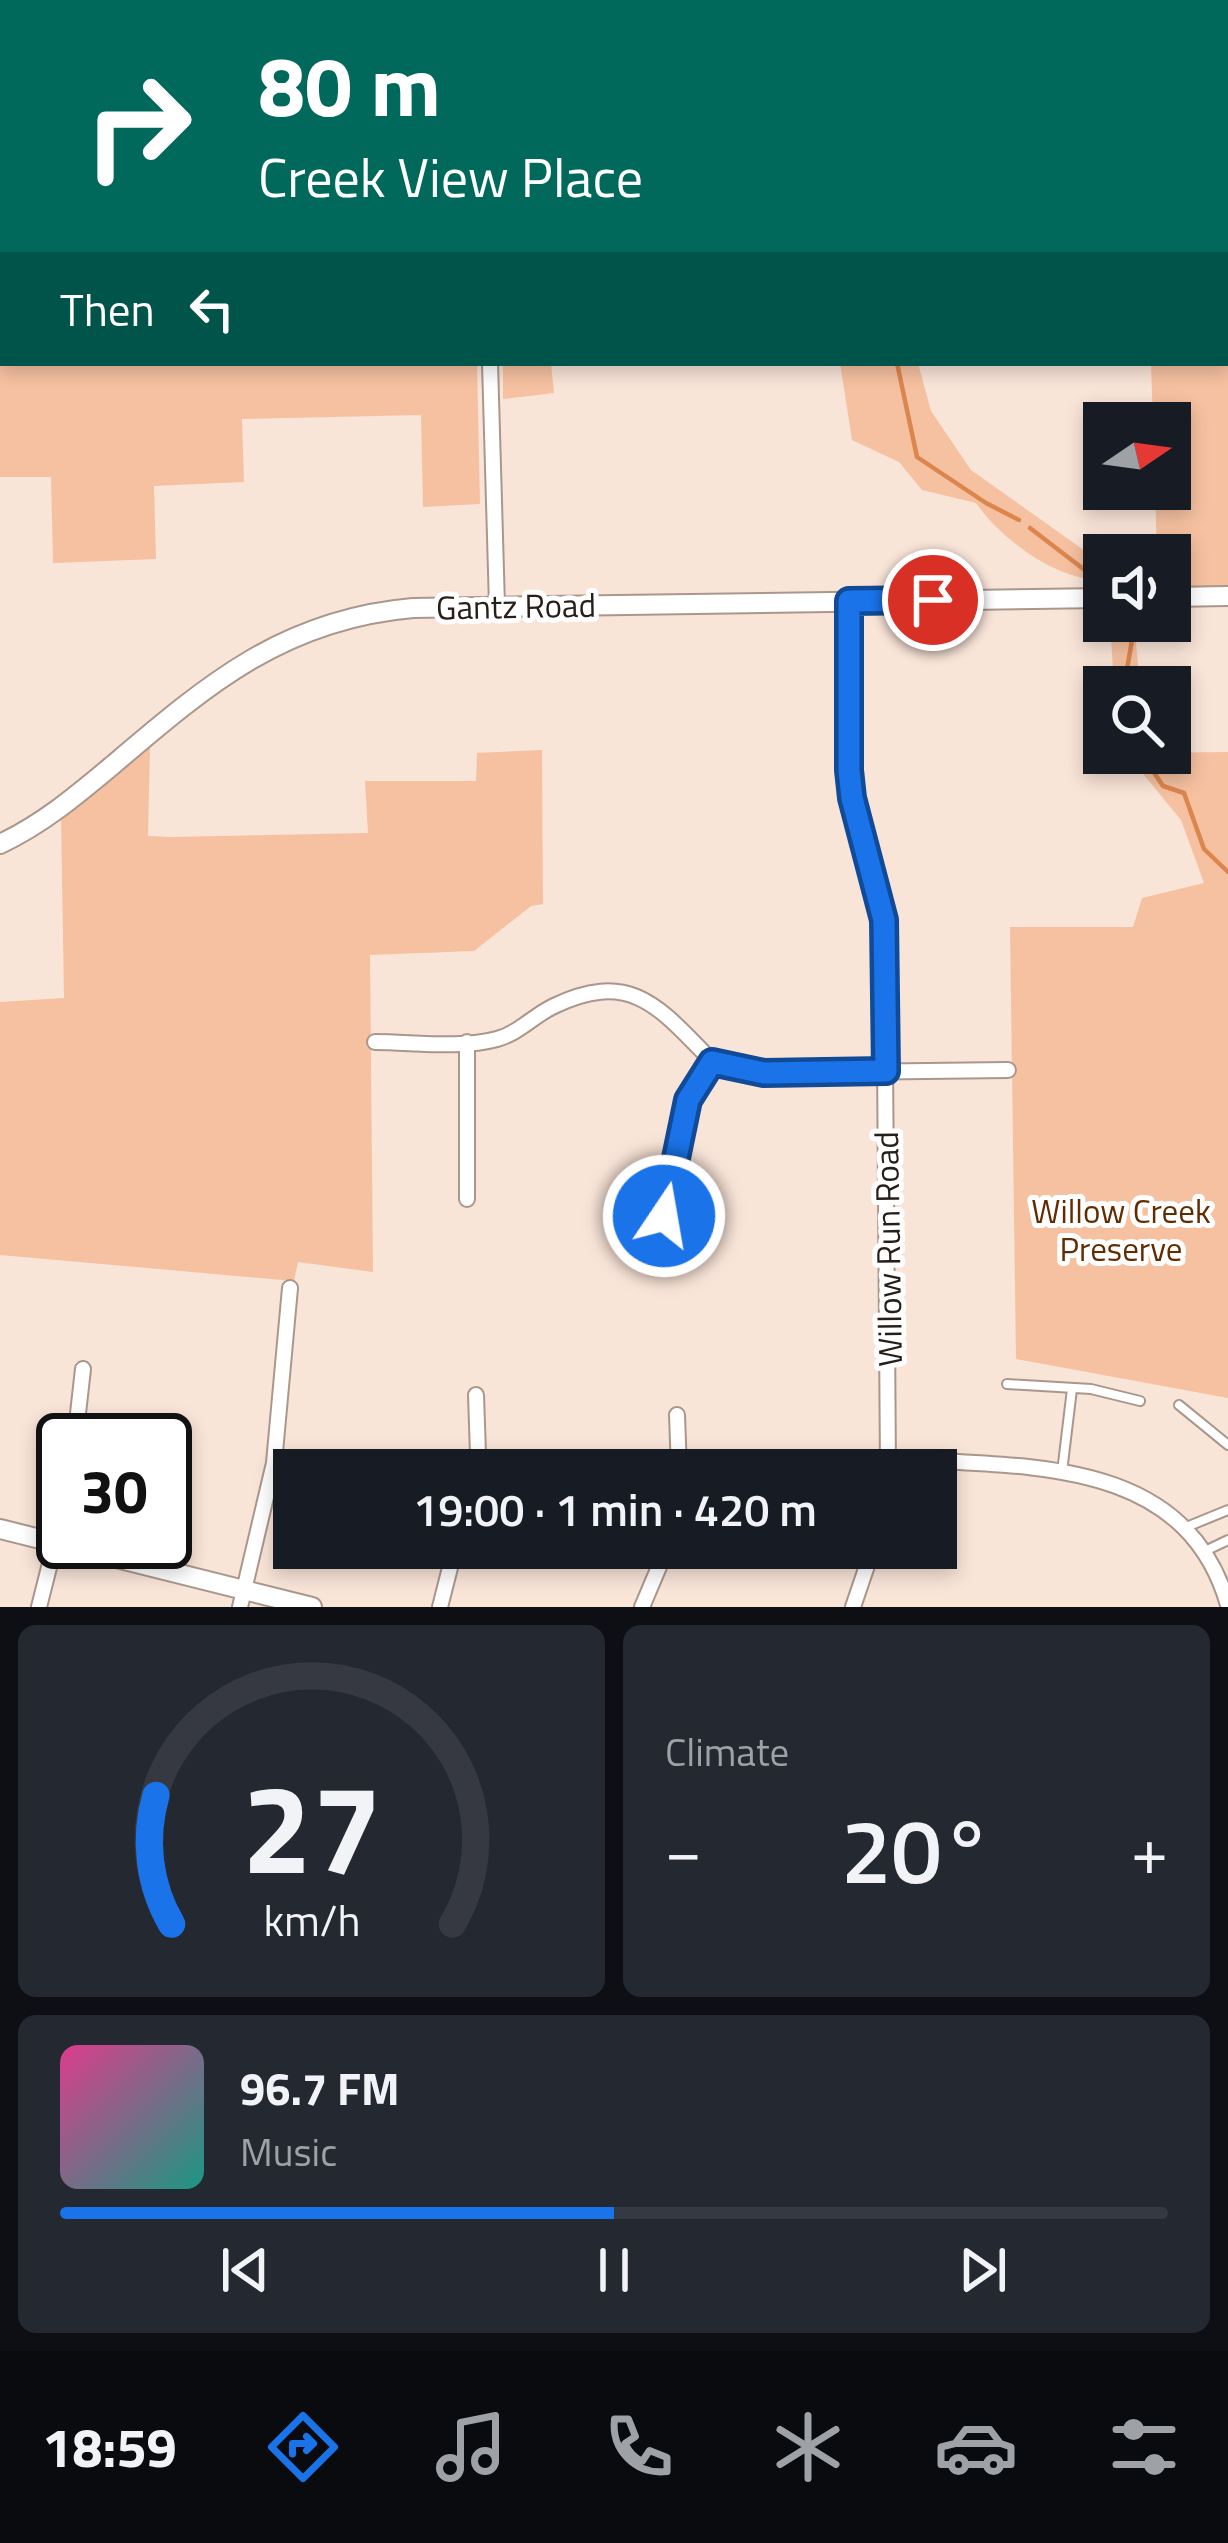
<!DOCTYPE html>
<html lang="en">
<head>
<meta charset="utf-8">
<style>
	body { margin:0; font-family:"Titillium Web",sans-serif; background:#242831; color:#f1f3f6; height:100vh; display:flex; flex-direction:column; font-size:45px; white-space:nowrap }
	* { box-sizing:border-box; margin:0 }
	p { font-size:39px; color:#9ea1a6 }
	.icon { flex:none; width:66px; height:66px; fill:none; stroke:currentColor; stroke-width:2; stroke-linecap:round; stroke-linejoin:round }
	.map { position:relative; height:1607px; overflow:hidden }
	.sheet { display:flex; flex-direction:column; gap:18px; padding:18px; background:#0d0f14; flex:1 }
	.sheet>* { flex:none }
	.top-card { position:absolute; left:0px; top:0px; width:1230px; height:366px; box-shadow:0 6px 18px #0003; background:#00695c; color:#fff; overflow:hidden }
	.needle { width:78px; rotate:77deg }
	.tools { position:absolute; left:1083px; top:402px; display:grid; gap:24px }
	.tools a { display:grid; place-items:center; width:108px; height:108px; border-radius:0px; background:#171b24; box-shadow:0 6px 18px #0003; font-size:60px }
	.speed { position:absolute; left:36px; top:1413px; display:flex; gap:24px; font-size:60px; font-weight:700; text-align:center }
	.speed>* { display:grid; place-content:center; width:156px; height:156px; border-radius:50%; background:#171b24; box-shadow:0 6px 18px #0003; line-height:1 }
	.speed .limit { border:6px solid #111; border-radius:18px; background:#fff; color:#111 }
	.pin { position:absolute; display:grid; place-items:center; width:102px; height:102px; color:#fff; margin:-51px; border:6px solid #fff; border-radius:50%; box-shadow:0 3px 12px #0007 }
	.me { position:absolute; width:132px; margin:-66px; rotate:12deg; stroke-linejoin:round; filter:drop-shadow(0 0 9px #0008) }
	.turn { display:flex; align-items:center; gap:42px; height:252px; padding:0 60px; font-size:54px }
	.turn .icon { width:156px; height:156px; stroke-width:2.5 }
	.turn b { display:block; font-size:84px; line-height:102px }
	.then { display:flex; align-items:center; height:114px; padding:0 60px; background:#0003; gap:24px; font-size:45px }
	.big { font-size:90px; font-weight:600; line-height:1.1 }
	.sheet .widget { flex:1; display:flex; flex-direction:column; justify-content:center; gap:18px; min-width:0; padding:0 42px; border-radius:18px; background:#242831 }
	.sheet .dial { align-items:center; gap:0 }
	.dial svg { height:312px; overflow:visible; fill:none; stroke:#363941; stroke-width:7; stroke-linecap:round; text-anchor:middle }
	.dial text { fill:#f1f3f6; stroke:none }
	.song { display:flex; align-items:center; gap:36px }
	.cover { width:144px; height:144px; border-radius:18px; background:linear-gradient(135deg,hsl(330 70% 55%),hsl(170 70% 35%)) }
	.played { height:12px; border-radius:6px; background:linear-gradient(90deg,#1a73e8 50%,#363941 50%) }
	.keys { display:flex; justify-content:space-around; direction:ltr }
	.heat { display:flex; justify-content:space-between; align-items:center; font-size:66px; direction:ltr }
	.sheet .tiles { flex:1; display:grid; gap:18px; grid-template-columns:1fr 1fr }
	.widget:last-child { grid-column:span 2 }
	.trip { position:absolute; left:273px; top:1449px; width:684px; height:120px; border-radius:0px; background:#171b24; box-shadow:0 6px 18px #0003; font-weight:600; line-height:120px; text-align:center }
	.tab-bar { display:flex; height:192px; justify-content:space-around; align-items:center; background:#090b0e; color:#9ea1a6 }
	.tab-bar .icon { width:84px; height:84px }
	.tab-bar .selected { color:#1a73e8 }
	.tab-bar b { font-size:54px; color:#f1f3f6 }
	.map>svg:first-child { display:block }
	.green { fill:#f6c1a1 }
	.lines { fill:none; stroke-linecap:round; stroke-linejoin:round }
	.stream { stroke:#dc864e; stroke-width:4.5 }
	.lane-casing { stroke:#aa978b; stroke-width:12 }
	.street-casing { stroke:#aa978b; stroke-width:18 }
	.secondary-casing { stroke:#aa978b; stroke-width:22 }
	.lane { stroke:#fff; stroke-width:8 }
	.street { stroke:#fff; stroke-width:14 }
	.secondary { stroke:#fff; stroke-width:18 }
	.route-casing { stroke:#114b97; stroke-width:30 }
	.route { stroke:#1a73e8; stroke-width:21 }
	.labels { text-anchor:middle; stroke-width:10; stroke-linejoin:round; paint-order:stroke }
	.street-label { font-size:33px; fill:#251e19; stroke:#fff }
	.park-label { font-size:33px; fill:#622c00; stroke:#fff }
</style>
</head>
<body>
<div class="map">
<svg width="1228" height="1607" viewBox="0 0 1228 1607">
	<rect width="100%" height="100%" fill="#f9e4d8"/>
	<g class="green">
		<polygon points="544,0 1228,0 1228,588 1170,590 1170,555 1157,555 1155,489 1170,489 1170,423 1153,423 1151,363 1227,363 1227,3"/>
		<polygon points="0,290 3,363 477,363 480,504 423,507 421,415 242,419 244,482 154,486 156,559 53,563 51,477 0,477"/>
		<polygon points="503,363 551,363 554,393 503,399"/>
		<path d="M840 363H918L931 411 971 470 1102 563 1101 579C1058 582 1000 538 976 503L922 490 899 462 852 440Z"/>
		<polygon points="1110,621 1134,621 1140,687 1114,687"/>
		<polygon points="150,743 148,836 171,837 368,833 365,781 476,781 477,753 542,750 543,904 531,906 474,951 370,955 373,1272 298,1262 294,1281 0,1255 0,1002 64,998 61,817"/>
		<polygon points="1228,752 1228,1398 1016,1359 1010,927 1133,927 1142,898 1204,883 1181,820 1126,753"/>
	</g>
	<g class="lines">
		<g class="stream">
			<polyline points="835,0 837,3"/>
			<polyline points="897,363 917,457 986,503 1019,520"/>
			<polyline points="1030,528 1099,581"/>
			<polyline points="1124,687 1132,640 1124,621"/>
			<polyline points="1141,753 1163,786 1184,793 1204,849 1228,872"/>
		</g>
		<defs>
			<g id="lane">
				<polyline points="1007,1384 1091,1389 1140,1401"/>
				<polyline points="1179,1405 1228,1445"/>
				<polyline points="1062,1472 1072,1389"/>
				<polyline points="1184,1528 1228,1510"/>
				<polyline points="1205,1551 1228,1540"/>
			</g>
			<g id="street">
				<polyline points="223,0 235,3"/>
				<polyline points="81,3 84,0"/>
				<polyline points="418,3 419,0"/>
				<polyline points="490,363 497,606"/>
				<polyline points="849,601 849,770 852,798 884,920 888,1470"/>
				<path d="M375 1042C413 1042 460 1049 497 1039 519 1033 533 1016 554 1006 633 968 661 1010 713 1062L764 1073 1008 1070"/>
				<polyline points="467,1042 467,1199"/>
				<polyline points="664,1217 688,1101 713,1062"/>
				<polyline points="677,1415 679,1470"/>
				<polyline points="75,1440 83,1369"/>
				<path d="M889 1458C1017 1468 1184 1452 1228 1605"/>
				<polyline points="474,1470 478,1454 476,1395"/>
				<polyline points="39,1607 63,1512"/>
				<polyline points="240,1607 274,1463 290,1288"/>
				<polyline points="440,1607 455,1548"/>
				<polyline points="642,1607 667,1548"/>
				<polyline points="853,1607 873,1548"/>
			</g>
			<g id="secondary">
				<polyline points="1170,597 1228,596"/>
				<path d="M0 844C43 824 78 794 114 764 208 684 284 619 413 608L1104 598"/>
				<polyline points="0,1529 312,1607"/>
			</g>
		</defs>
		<use href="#lane" class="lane-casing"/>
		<use href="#street" class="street-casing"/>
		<use href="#secondary" class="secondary-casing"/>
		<use href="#lane" class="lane"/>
		<use href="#street" class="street"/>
		<use href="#secondary" class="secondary"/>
	</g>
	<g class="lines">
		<defs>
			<polyline id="route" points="664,1216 688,1100 712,1062 764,1073 886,1071 884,920 852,798 849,770 849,601 933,600"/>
		</defs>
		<use href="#route" class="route-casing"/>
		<use href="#route" class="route"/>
	</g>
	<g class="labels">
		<g class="street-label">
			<text transform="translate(516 606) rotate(-1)" y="12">Gantz Road</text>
			<text transform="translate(888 1249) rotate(-91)" y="12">Willow Run Road</text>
		</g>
		<g class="park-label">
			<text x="1121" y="1223">Willow Creek<tspan x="1121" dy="38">Preserve</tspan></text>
		</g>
	</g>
</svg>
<div class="tools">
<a><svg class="needle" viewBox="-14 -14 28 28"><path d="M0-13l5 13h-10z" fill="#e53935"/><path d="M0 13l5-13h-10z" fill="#9ea1a6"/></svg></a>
<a><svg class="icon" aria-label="sound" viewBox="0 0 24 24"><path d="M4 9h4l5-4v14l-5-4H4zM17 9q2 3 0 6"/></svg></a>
<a><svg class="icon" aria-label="search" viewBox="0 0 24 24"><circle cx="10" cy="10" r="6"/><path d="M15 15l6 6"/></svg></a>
</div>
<div class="speed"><div class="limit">30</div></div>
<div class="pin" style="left:933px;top:600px;background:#d93025"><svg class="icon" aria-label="arrive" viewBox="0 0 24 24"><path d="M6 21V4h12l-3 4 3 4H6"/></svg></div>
<svg class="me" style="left:664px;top:1216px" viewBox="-20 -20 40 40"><circle r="17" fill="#1a73e8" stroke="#fff" stroke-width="3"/><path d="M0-11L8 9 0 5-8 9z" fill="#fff"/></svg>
<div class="trip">19:00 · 1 min · 420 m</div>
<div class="top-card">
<div class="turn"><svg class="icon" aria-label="right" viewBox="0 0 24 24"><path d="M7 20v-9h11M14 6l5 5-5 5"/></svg><div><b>80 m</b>Creek View Place</div></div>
<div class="then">Then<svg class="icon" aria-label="left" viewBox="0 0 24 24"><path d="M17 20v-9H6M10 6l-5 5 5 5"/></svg></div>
</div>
</div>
<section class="sheet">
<div class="tiles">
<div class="widget dial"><svg viewBox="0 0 100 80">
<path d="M14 69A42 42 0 1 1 86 69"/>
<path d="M14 69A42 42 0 0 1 10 36" stroke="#1a73e8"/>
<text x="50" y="56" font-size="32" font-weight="700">27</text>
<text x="50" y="72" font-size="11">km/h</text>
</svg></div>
<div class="widget"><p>Climate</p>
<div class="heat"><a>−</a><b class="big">20°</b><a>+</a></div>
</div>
<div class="widget">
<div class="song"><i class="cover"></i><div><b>96.7 FM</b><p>Music</p></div></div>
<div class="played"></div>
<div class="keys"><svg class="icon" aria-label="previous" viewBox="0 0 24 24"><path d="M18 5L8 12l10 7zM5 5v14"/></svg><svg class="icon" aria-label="pause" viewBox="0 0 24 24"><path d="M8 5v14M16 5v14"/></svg><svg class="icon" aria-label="next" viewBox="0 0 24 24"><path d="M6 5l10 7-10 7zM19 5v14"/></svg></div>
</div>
</div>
</section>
<nav class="tab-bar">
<b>18:59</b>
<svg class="icon selected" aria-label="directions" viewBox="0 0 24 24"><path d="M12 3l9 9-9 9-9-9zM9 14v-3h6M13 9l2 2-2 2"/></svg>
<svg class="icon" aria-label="music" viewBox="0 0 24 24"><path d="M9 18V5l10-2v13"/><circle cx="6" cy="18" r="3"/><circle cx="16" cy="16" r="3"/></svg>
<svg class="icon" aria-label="phone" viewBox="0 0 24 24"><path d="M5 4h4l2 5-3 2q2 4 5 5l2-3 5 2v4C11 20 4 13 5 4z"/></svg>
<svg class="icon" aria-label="climate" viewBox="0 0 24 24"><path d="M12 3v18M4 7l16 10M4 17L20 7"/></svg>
<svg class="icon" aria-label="car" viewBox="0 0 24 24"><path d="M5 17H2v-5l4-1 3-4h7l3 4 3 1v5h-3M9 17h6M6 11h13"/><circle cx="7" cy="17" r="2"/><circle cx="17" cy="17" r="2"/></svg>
<svg class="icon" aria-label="filters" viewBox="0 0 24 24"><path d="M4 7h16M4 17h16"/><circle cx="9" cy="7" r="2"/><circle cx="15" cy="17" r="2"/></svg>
</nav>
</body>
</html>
